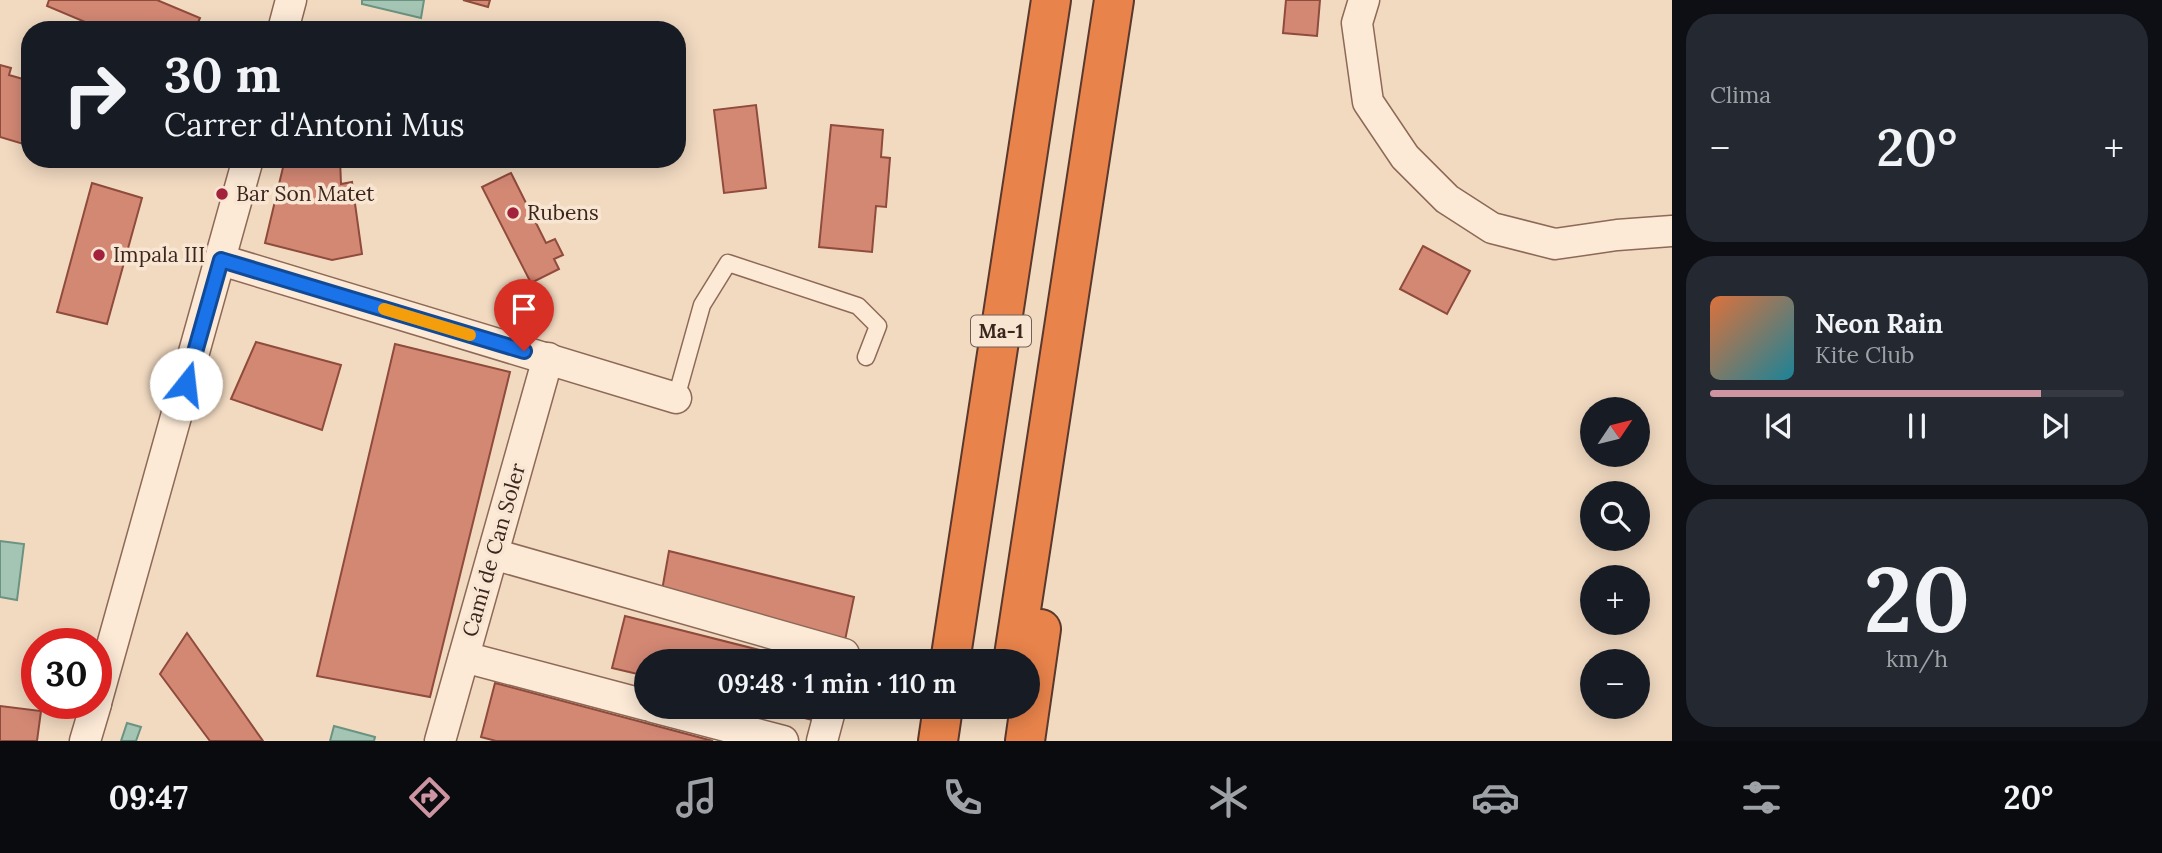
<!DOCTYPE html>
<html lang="es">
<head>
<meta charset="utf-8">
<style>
	body { margin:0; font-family:Lora,serif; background:#242831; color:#f1f3f6; height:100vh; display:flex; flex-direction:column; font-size:26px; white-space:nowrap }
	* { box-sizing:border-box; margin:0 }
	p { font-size:23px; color:#9ea1a6 }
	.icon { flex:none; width:38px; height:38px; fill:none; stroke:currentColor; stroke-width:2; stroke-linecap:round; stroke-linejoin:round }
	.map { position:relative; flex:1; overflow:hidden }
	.drawer { display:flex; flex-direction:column; gap:14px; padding:14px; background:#0d0f14; width:490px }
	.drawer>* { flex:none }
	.hud { position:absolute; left:21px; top:21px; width:665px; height:147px; border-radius:28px; box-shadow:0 4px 18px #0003; background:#171b24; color:#f1f3f6; overflow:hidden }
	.needle { width:46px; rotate:55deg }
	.fabs { position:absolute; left:1580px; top:397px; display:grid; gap:14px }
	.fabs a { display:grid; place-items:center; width:70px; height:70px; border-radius:50%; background:#171b24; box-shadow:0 4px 18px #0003; font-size:35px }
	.speed { position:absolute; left:21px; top:628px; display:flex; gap:14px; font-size:35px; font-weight:700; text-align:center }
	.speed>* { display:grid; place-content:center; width:91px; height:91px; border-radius:50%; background:#171b24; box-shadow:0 4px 18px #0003; line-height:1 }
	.speed .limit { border:10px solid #d22; background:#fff; color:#111 }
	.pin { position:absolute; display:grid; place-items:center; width:60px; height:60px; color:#fff; margin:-72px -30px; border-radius:50% 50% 50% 0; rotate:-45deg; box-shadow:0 0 7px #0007 }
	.pin .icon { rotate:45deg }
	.me { position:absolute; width:77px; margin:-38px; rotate:16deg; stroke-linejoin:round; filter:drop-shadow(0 0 5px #0008) }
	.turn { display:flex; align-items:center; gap:24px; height:147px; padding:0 28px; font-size:32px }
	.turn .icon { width:91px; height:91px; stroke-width:2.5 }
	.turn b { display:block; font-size:49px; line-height:60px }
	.big { font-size:52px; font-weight:600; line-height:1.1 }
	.drawer .widget { flex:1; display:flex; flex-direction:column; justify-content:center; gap:10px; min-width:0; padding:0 24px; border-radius:28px; background:#242831 }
	.drawer .dial { align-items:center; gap:0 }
	.dial b { font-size:91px; line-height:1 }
	.song { display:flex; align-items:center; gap:21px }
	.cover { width:84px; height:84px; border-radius:10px; background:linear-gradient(135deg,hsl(20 70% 55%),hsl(190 70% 35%)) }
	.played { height:7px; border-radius:4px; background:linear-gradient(90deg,#cd95a2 80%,#363941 80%) }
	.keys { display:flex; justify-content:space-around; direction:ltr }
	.heat { display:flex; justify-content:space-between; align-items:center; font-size:38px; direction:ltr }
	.trip { position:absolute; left:634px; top:649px; width:406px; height:70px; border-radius:35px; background:#171b24; box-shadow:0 4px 18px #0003; font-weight:600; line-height:70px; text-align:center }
	.tabs { display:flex; height:112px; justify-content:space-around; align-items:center; background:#090b0e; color:#9ea1a6 }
	.tabs .icon { width:49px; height:49px }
	.tabs .active { color:#cd95a2 }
	.tabs b { font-size:32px; color:#f1f3f6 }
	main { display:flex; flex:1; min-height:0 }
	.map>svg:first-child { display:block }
	.water { fill:#a4c4b4; stroke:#6a9381; stroke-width:2 }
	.building { fill:#d38874; stroke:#8f4b3b; stroke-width:2 }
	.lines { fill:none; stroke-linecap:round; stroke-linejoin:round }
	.service-casing { stroke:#8d6957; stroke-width:19 }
	.minor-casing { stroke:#8d6957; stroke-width:33 }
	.motorway-casing { stroke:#5b382c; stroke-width:42 }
	.service { stroke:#fce9d6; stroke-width:16 }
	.minor { stroke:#fce9d6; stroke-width:30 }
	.motorway { stroke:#e8834b; stroke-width:38 }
	.route-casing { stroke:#114b97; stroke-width:18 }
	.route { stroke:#1a73e8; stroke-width:12 }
	.slow { stroke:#f59e0b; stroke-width:12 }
	.poi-dot { fill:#a2223c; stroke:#f8e5d2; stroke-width:2.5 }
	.labels { text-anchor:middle; stroke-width:7; stroke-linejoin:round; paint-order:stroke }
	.shield { fill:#f8e5d2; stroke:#745f53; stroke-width:2 }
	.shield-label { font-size:19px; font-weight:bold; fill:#3c251d }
	.poi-label { font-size:21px; fill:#3c251d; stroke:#f8e5d2; text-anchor:start }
	.street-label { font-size:21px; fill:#3c251d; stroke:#f8e5d2 }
</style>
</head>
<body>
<main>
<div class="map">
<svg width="1672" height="741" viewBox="0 0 1672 741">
	<rect width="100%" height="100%" fill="#f2dac1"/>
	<g class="water">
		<polygon points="362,0 424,0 421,18 362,4"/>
		<polygon points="0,541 24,544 17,600 0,597"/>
		<polygon points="127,723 141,727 136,741 121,741"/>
		<polygon points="334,726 375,737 374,741 330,741"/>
	</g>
	<g class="building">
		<polygon points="49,0 157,0 200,18 195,30 104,30 47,6"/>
		<polygon points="463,0 490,0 488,7"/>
		<polygon points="1286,0 1320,0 1317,36 1283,33"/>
		<polygon points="0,65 11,68 9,75 30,81 30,146 0,137"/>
		<polygon points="756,105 766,188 724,193 714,110"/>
		<polygon points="831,125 883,130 881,157 890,158 886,207 876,206 872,252 819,247"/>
		<polygon points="285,159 340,159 341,184 352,182 362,254 332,260 265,243"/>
		<polygon points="511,173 546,243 555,239 563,255 554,259 559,269 531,283 482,187"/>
		<polygon points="92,183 142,198 107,324 57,312"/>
		<polygon points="1423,246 1470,271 1447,314 1400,289"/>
		<polygon points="256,342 341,365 322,430 231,399"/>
		<polygon points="395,344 510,372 430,697 317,676"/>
		<polygon points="669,551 854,597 844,645 661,596"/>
		<polygon points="625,616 807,662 646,662 646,676 612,668"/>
		<polygon points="187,633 263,741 210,741 160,674"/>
		<polygon points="495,683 713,741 496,741 481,737"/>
		<polygon points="0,706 41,711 37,741 0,741"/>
		<polygon points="762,707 819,707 816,721"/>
	</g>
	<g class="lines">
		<defs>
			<polyline id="service" points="676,398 702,305 728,263 858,306 878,326 866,357"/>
			<g id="minor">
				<polyline points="1364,0 1357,23 1368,102 1405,157 1447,199 1492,228 1555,244 1617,235 1672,231"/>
				<polyline points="283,30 291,0"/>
				<polyline points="221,260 676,398"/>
				<polyline points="493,554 844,654 842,662"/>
				<polyline points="464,657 646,705"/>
				<polyline points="96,703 248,159"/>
				<polyline points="653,707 783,741"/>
				<polyline points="85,741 96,704"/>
				<polyline points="440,741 548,358"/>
				<polyline points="822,741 831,707"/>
			</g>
			<g id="motorway">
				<polyline points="950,662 1051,0"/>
				<polyline points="1013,662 1114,0"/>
				<polyline points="938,741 943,707"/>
				<polyline points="1025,741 1041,629"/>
			</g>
		</defs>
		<use href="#service" class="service-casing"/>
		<use href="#minor" class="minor-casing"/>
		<use href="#motorway" class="motorway-casing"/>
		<use href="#service" class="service"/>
		<use href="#minor" class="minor"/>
		<use href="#motorway" class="motorway"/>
	</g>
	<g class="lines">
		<defs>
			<polyline id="route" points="186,384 221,260 524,351"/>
		</defs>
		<use href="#route" class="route-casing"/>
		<use href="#route" class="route"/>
		<polyline class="slow" points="384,309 470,335"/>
	</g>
	<g class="poi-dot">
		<circle cx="222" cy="194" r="7"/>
		<circle cx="513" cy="213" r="7"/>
		<circle cx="99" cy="255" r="7"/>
	</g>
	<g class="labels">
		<rect class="shield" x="971" y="315.5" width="60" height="31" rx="5"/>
		<g class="shield-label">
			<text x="1001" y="338">Ma-1</text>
		</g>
		<g class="poi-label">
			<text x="236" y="201">Bar Son Matet</text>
			<text x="527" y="220">Rubens</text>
			<text x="113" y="262">Impala III</text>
		</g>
		<g class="street-label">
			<text transform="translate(494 550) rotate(-74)" y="7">Camí de Can Soler</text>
		</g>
	</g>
</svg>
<div class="fabs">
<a><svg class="needle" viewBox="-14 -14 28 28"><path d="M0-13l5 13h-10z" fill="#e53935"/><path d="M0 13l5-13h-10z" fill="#9ea1a6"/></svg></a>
<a><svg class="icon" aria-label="search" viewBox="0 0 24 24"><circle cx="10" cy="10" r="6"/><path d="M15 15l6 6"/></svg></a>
<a>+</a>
<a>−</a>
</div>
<div class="speed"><div class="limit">30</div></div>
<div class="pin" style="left:524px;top:351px;background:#d93025"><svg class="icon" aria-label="arrive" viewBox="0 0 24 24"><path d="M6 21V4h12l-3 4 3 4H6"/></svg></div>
<svg class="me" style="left:186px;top:384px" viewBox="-20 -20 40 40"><circle r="19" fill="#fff"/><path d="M0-13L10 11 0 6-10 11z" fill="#1a73e8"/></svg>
<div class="trip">09:48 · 1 min · 110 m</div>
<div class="hud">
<div class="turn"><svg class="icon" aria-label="right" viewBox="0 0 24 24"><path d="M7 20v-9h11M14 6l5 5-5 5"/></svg><div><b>30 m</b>Carrer d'Antoni Mus</div></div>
</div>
</div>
<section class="drawer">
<div class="widget"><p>Clima</p>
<div class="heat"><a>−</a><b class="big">20°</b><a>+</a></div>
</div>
<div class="widget">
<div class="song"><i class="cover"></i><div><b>Neon Rain</b><p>Kite Club</p></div></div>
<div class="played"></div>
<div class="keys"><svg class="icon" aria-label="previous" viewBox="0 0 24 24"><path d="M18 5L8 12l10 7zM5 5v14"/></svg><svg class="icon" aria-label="pause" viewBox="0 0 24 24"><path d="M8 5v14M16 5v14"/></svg><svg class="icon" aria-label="next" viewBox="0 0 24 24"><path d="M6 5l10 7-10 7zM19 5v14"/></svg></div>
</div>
<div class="widget dial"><b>20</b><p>km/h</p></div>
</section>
</main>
<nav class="tabs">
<b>09:47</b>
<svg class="icon active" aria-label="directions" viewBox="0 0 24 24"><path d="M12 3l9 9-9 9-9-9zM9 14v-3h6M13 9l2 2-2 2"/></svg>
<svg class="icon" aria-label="music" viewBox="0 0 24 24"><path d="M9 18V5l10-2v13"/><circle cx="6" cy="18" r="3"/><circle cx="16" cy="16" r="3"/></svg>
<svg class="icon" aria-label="phone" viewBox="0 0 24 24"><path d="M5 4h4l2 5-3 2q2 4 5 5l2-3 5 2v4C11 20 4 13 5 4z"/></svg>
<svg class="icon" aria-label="climate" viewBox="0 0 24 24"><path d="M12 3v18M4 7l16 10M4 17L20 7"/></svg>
<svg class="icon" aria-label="car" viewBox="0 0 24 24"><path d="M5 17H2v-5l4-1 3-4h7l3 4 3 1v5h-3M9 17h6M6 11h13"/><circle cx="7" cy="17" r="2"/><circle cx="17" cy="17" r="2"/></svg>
<svg class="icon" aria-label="filters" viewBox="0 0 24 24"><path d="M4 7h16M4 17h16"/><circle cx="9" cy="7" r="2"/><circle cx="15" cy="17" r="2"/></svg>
<b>20°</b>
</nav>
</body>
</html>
